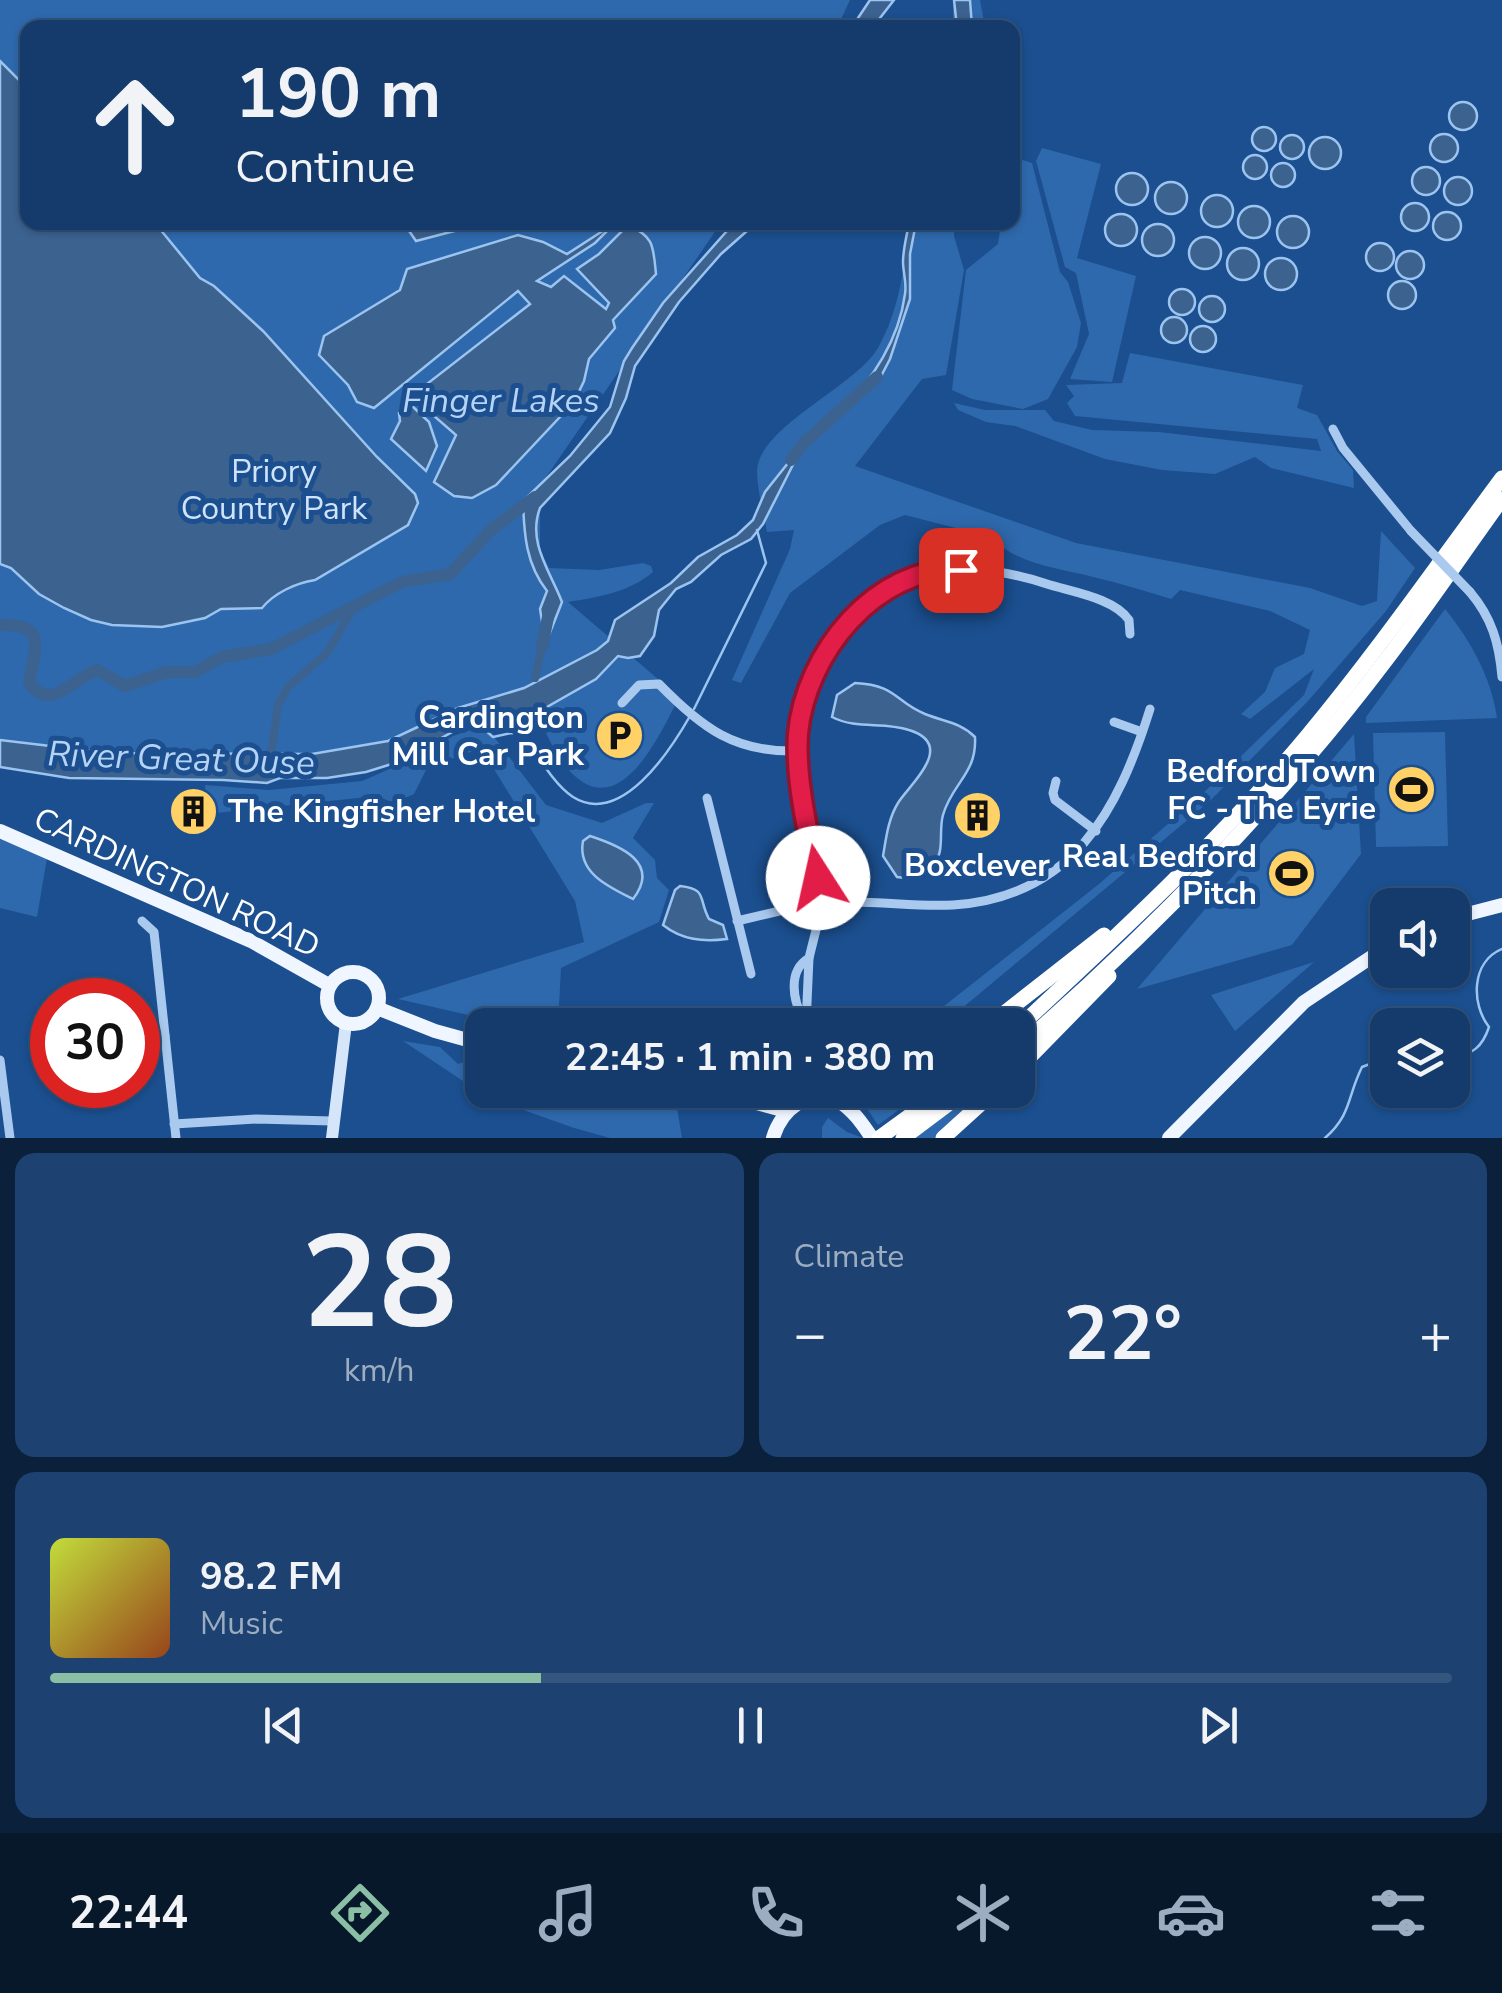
<!DOCTYPE html>
<html lang="en">
<head>
<meta charset="utf-8">
<style>
	body { margin:0; font-family:"Nunito Sans",sans-serif; background:#1d4271; color:#f1f3f6; height:100vh; display:flex; flex-direction:column; font-size:38px; white-space:nowrap }
	* { box-sizing:border-box; margin:0 }
	p { font-size:32px; color:#9dadc1 }
	.icon { flex:none; width:55px; height:55px; fill:none; stroke:currentColor; stroke-width:2; stroke-linecap:round; stroke-linejoin:round }
	.map { position:relative; height:1138px; overflow:hidden }
	.panel { display:flex; flex-direction:column; gap:15px; padding:15px; background:#0b203b; flex:1 }
	.panel>* { flex:none }
	.banner { position:absolute; left:20px; top:20px; width:1000px; height:210px; border-radius:20px; box-shadow:0 2px 8px #0004,0 0 0 2px #33557e; background:#143b6b; color:#f1f3f6; overflow:hidden }
	.controls { position:absolute; left:1370px; top:888px; display:grid; gap:20px }
	.controls a { display:grid; place-items:center; width:100px; height:100px; border-radius:20px; background:#143b6b; box-shadow:0 2px 8px #0004,0 0 0 2px #33557e; font-size:50px }
	.speed { position:absolute; left:30px; top:978px; display:flex; gap:20px; font-size:50px; font-weight:700; text-align:center }
	.speed>* { display:grid; place-content:center; width:130px; height:130px; border-radius:50%; background:#143b6b; box-shadow:0 2px 8px #0004,0 0 0 2px #33557e; line-height:1 }
	.speed .limit { border:15px solid #d22; background:#fff; color:#111 }
	.pin { position:absolute; display:grid; place-items:center; width:85px; height:85px; color:#fff; margin:-42px; border-radius:20px; box-shadow:0 5px 15px #0006 }
	.me { position:absolute; width:110px; margin:-55px; rotate:350deg; stroke-linejoin:round; filter:drop-shadow(0 0 8px #0008) }
	.turn { display:flex; align-items:center; gap:35px; height:210px; padding:0 50px; font-size:45px }
	.turn .icon { width:130px; height:130px; stroke-width:2.5 }
	.turn b { display:block; font-size:70px; line-height:85px }
	.big { font-size:75px; font-weight:700; line-height:1.1 }
	.panel .tile { flex:1; display:flex; flex-direction:column; justify-content:center; gap:15px; min-width:0; padding:0 35px; border-radius:20px; background:#1d4271 }
	.panel .dial { align-items:center; gap:0 }
	.dial b { font-size:130px; line-height:1 }
	.song { display:flex; align-items:center; gap:30px }
	.cover { width:120px; height:120px; border-radius:15px; background:linear-gradient(135deg,hsl(70 70% 55%),hsl(20 70% 35%)) }
	.played { height:10px; border-radius:5px; background:linear-gradient(90deg,#8abfa5 35%,#33557e 35%) }
	.keys { display:flex; justify-content:space-around; direction:ltr }
	.heat { display:flex; justify-content:space-between; align-items:center; font-size:55px; direction:ltr }
	.panel .tiles { flex:1; display:grid; gap:15px; grid-template-columns:1fr 1fr }
	.tile:last-child { grid-column:span 2 }
	.trip { position:absolute; left:465px; top:1008px; width:570px; height:100px; border-radius:20px; background:#143b6b; box-shadow:0 2px 8px #0004,0 0 0 2px #33557e; font-weight:700; line-height:100px; text-align:center }
	.tabs { display:flex; height:160px; justify-content:space-around; align-items:center; background:#08182b; color:#9dadc1 }
	.tabs .icon { width:70px; height:70px }
	.tabs .selected { color:#8abfa5 }
	.tabs b { font-size:45px; color:#f1f3f6 }
	.map>svg:first-child { display:block }
	.green { fill:#2e69ad }
	.water { fill:#3c6290; stroke:#9cc4f0; stroke-width:2.5 }
	.lines { fill:none; stroke-linecap:round; stroke-linejoin:round }
	.stream { stroke:#9cc4f0; stroke-width:2.5 }
	.canal { stroke:#3c6290; stroke-width:8 }
	.river { stroke:#3c6290; stroke-width:12 }
	.street { stroke:#a9c9ee; stroke-width:9 }
	.secondary { stroke:#d6e6fa; stroke-width:12 }
	.primary { stroke:#f0f6ff; stroke-width:14 }
	.highway { stroke:#fff; stroke-width:15 }
	.street-bridge { stroke:#a9c9ee; stroke-width:9 }
	.route-casing { stroke:#92132f; stroke-width:25 }
	.route { stroke:#e11d48; stroke-width:18 }
	.labels { text-anchor:middle; stroke-width:10; stroke-linejoin:round; paint-order:stroke }
	.park-label { font-size:32px; fill:#cfe3fa; stroke:#1b4f8f }
	.poi-label { font-size:32px; font-weight:bold; fill:#fff; stroke:#1b4f8f; text-anchor:end }
	.street-label { font-size:32px; fill:#fff; stroke:#1b4f8f }
	.water-label { font-size:35px; font-style:italic; fill:#b5d3f5; stroke:#1b4f8f }
</style>
</head>
<body>
<div class="map">
<svg width="1502" height="1138" viewBox="0 0 1502 1138">
	<rect width="100%" height="100%" fill="#1b4f8f"/>
	<g class="green">
		<path d="M0 0H850L837 28H28V222L721 223 540 486V550L549 568 599 570 643 563 651 566 653 572C628 593 598 597 568 602L679 697C658 740 615 831 564 764 548 742 537 712 524 688L458 708 388 741 312 754 109 753 0 740Z"/>
		<polygon points="953,0 980,0 985,27 953,27"/>
		<polygon points="1042,148 1101,164 1077,258 1136,276 1112,382 1070,379 1089,334 1076,273 1065,267 1036,161"/>
		<polygon points="1013,157 1032,163 1060,272 1068,282 1081,323 1077,347 1048,399 1023,409 972,399 952,390 966,270 998,244 1001,223 1012,222"/>
		<path d="M911 223H954V236L964 270 946 375 922 379 855 466 1076 543 1310 588 1362 606 1377 601 1381 531 1415 568 1386 611 1308 701 1209 802 942 1025H920L1099 884 1200 796 1304 695 1314 669 1250 719 1241 714 1265 692 1275 668 1304 654 1310 630 1270 611 1180 590 1171 599C1145 591 1119 583 1093 577 1058 568 1017 565 991 537L905 515 880 525 790 593 741 683 732 680 790 549 794 530 767 532C764 513 757 491 757 471 758 427 855 387 878 348 900 309 904 265 911 223Z"/>
		<polygon points="1130,353 1303,385 1297,408 1317,415 1337,451 1353,470 1354,488 1271,468 1255,457 1215,474 1162,470 1105,459 1015,426 986,422 958,410 954,403 985,410 1045,410 1054,421 1092,430 1159,432 1321,451 1317,439 1075,416 1067,403 1074,396 1066,385 1122,383"/>
		<path d="M1445 609C1471 641 1491 677 1497 718L1366 723V717Z"/>
		<polygon points="485,725 546,805 602,823 646,803 654,803 633,838 655,860 657,878 669,890 659,922 561,968 558,1025 512,1025 398,999 584,942 575,901 481,748 427,768 414,794 394,803 377,796 207,814 205,785 269,790 362,781 417,757 453,736"/>
		<polygon points="1445,732 1448,846 1376,847 1373,733"/>
		<polygon points="1354,734 1361,854 1292,945 1137,989"/>
		<polygon points="0,839 47,858 37,917 0,908"/>
		<polygon points="1314,962 1235,1031 1211,995"/>
		<polygon points="403,1041 440,1047 458,1064 474,1058 482,1059 482,1090 674,1090 682,1138 610,1138 574,1128 487,1097"/>
		<polygon points="903,1090 926,1090 878,1125 866,1107"/>
		<polygon points="973,1090 991,1090 939,1138 911,1138"/>
		<polygon points="828,1118 847,1132 863,1138 822,1138 822,1127"/>
	</g>
	<g class="water">
		<polygon points="870,0 894,0 873,27 852,27"/>
		<polygon points="954,0 970,0 972,27 957,27"/>
		<path d="M0 61 27 88 28 222 155 223 200 278 214 286 263 331 377 457 415 494 418 503 408 525 315 580C296 583 274 593 262 608L221 609 205 618 162 627 112 625 91 620 64 608 39 594 11 568 0 564Z"/>
		<circle cx="1463" cy="116" r="14"/>
		<circle cx="1264" cy="139" r="12"/>
		<circle cx="1444" cy="148" r="14"/>
		<circle cx="1292" cy="147" r="12"/>
		<circle cx="1325" cy="153" r="16"/>
		<circle cx="1255" cy="167" r="12"/>
		<circle cx="1283" cy="175" r="12"/>
		<circle cx="1426" cy="181" r="14"/>
		<circle cx="1132" cy="189" r="16"/>
		<circle cx="1458" cy="191" r="14"/>
		<circle cx="1171" cy="198" r="16"/>
		<circle cx="1217" cy="211" r="16"/>
		<circle cx="1415" cy="217" r="14"/>
		<circle cx="1254" cy="222" r="16"/>
		<circle cx="1447" cy="226" r="14"/>
		<circle cx="1121" cy="230" r="16"/>
		<circle cx="1293" cy="232" r="16"/>
		<polygon points="413,223 413,222 485,223 416,241 405,225"/>
		<path d="M615 223 595 243 537 281 551 287 564 276 606 309 609 303 577 269 599 254 628 225C655 237 653 247 656 274L613 320 615 328 589 359 584 381 574 402 496 485 472 498 454 496 434 482 456 435 418 402 414 394 530 304 518 291 374 408 357 402 348 385 319 355 324 336 400 290 407 269 518 235 543 242 567 254Z"/>
		<path d="M734 223H756L721 254 679 302 635 366 626 398 610 433 540 508C527 542 550 571 562 602L549 635 544 634 540 609 547 591C526 564 524 535 523 501L570 456 610 407 624 361 632 348 663 303Z"/>
		<path d="M909 223H916L910 254V299L890 359 878 382 841 410C873 380 899 339 905 294 907 283 903 272 903 262 903 249 907 235 909 223Z"/>
		<circle cx="1158" cy="240" r="16"/>
		<circle cx="1205" cy="253" r="16"/>
		<circle cx="1380" cy="257" r="14"/>
		<circle cx="1243" cy="264" r="16"/>
		<circle cx="1410" cy="265" r="14"/>
		<circle cx="1281" cy="274" r="16"/>
		<circle cx="1402" cy="295" r="14"/>
		<circle cx="1182" cy="302" r="13"/>
		<circle cx="1212" cy="309" r="13"/>
		<circle cx="1174" cy="330" r="13"/>
		<circle cx="1203" cy="339" r="13"/>
		<polygon points="411,405 429,422 437,446 426,471 391,439 400,421 399,413"/>
		<polygon points="804,443 763,524 751,539 721,555 691,582 676,589 659,610 654,636 640,656 628,658 618,656 596,679 545,708 456,730 398,762 366,772 327,778 280,778 267,783 223,780 69,778 0,767 0,740 109,753 312,754 388,741 458,708 524,688 597,650 608,641 615,620 671,583 698,557 737,535 753,520 765,492"/>
		<path d="M855 683C897 685 895 702 925 714 945 722 960 722 975 737 977 774 952 783 943 815 938 832 946 852 932 867 922 879 911 879 897 877L883 856C886 839 888 819 898 803 908 786 958 745 909 730 883 721 857 730 832 717L837 695Z"/>
		<path d="M590 836C621 846 661 863 633 899 609 887 577 873 583 841Z"/>
		<path d="M680 886C708 889 698 899 709 919L723 925 727 939C703 942 682 940 663 925L675 890Z"/>
	</g>
	<g class="lines">
		<g class="stream">
			<polyline points="694,709 766,563 757,530"/>
			<path d="M476 722 493 737 511 733 524 735C538 755 553 784 573 797 621 827 670 751 690 716"/>
			<path d="M1452 1059C1473 1053 1482 1048 1489 1027 1471 1004 1471 962 1502 949"/>
			<path d="M1325 1138C1352 1114 1347 1097 1362 1067L1388 1057"/>
		</g>
		<g class="canal">
			<polyline points="535,678 542,647"/>
			<polyline points="270,761 278,705 288,687 327,653 355,605"/>
		</g>
		<g class="river">
			<polyline points="791,460 803,444 877,377"/>
			<path d="M0 625C48 623 35 648 29 682 50 714 72 679 97 670L125 686 167 672H195L222 657 271 649 402 582 450 574 491 530 535 497"/>
			<polyline points="542,647 548,617"/>
		</g>
		<g class="street">
			<polyline points="1333,429 1343,448 1411,531"/>
			<path d="M1470 592C1492 618 1499 643 1502 677"/>
			<path d="M622 703 639 685 659 684C702 728 735 753 798 751"/>
			<polyline points="1114,722 1142,732"/>
			<polyline points="1056,781 1053,793 1055,800 1096,831"/>
			<polyline points="707,798 751,974"/>
			<circle cx="823" cy="900" r="22"/>
			<path d="M818 878C807 833 795 781 799 735 803 664 861 582 935 570 967 564 1017 574 1047 584 1072 592 1114 598 1129 620L1130 634"/>
			<path d="M845 902C881 901 917 907 953 905 1073 897 1118 811 1150 709"/>
			<polyline points="142,921 154,932 176,1138"/>
			<polyline points="737,921 801,906"/>
			<path d="M804 1021C793 1001 787 971 809 958"/>
			<polyline points="806,1025 809,958 818,922"/>
			<polyline points="141,1039 165,1036"/>
			<polyline points="0,1060 10,1138"/>
			<polyline points="174,1124 256,1119 332,1121"/>
		</g>
		<polyline class="secondary" points="332,1138 346,1023"/>
		<g class="primary">
			<polyline points="0,831 251,941 329,985"/>
			<polyline points="1452,918 1502,905"/>
			<circle cx="353" cy="998" r="26"/>
			<polyline points="377,1008 435,1031 482,1044"/>
			<polyline points="732,1090 753,1102 786,1111"/>
			<path d="M773 1138C781 1110 810 1085 840 1102 854 1111 863 1125 872 1138"/>
			<polyline points="1169,1138 1304,1002 1388,946"/>
		</g>
		<g class="highway">
			<polyline points="989,1025 1104,935"/>
			<path d="M1018 1028C1119 934 1220 841 1308 735 1377 652 1438 564 1502 478"/>
			<path d="M1018 1048C1149 934 1281 799 1386 660 1426 608 1463 553 1502 499"/>
			<polyline points="1018,1069 1109,976"/>
			<polyline points="844,1104 862,1102 886,1090"/>
			<polyline points="879,1138 945,1090"/>
			<polyline points="903,1138 967,1090"/>
			<polyline points="943,1138 996,1090"/>
		</g>
		<polyline class="street-bridge" points="1411,531 1470,592"/>
	</g>
	<g class="lines">
		<defs>
			<path id="route" d="M818 878C808 835 795 778 798 734 805 654 876 565 961 570"/>
		</defs>
		<use href="#route" class="route-casing"/>
		<use href="#route" class="route"/>
	</g>
	<defs>
		<symbol id="parking-disc" viewBox="-11 -11 22 22"><circle r="9.5" fill="#ffd166" stroke="#1b4f8f"/><path d="M-3.5-5.5H1a3.5 3.5 0 0 1 0 7H-1V5.5H-3.5ZM-1-3.4V-.6H.8a1.4 1.4 0 0 0 0-2.8Z" fill="#111"/></symbol>
		<symbol id="stadium-disc" viewBox="-11 -11 22 22"><circle r="9.5" fill="#ffd166" stroke="#1b4f8f"/><path d="M0-5a6.5 5 0 1 0 0 10a6.5 5 0 1 0 0-10ZM-3.5-1.8h7v3.6h-7Z" fill="#111"/></symbol>
		<symbol id="building-disc" viewBox="-11 -11 22 22"><circle r="9.5" fill="#ffd166" stroke="#1b4f8f"/><path d="M-4-6H4V6H1V3H-1V6H-4ZM-2.5-4.3h1.7v1.8h-1.7ZM.8-4.3h1.7v1.8H.8ZM-2.5-1h1.7V.8h-1.7ZM.8-1h1.7V.8H.8Z" fill="#111"/></symbol>
	</defs>
	<g fill-rule="evenodd">
		<use href="#parking-disc" x="592" y="708" width="55" height="55"/>
		<use href="#stadium-disc" x="1384" y="762" width="55" height="55"/>
		<use href="#building-disc" x="166" y="784" width="55" height="55"/>
		<use href="#building-disc" x="950" y="788" width="55" height="55"/>
		<use href="#stadium-disc" x="1264" y="846" width="55" height="55"/>
	</g>
	<g class="labels">
		<g class="park-label">
			<text x="274" y="482">Priory<tspan x="274" dy="37">Country Park</tspan></text>
		</g>
		<g class="poi-label">
			<text x="584" y="728">Cardington<tspan x="584" dy="37">Mill Car Park</tspan></text>
			<text x="1376" y="782">Bedford Town<tspan x="1376" dy="37">FC - The Eyrie</tspan></text>
			<text x="228" y="822" text-anchor="start">The Kingfisher Hotel</text>
			<text x="1257" y="867">Real Bedford<tspan x="1257" dy="37">Pitch</tspan></text>
			<text x="977" y="876" text-anchor="middle">Boxclever</text>
		</g>
		<g class="street-label">
			<text transform="translate(177 882) rotate(25)" y="11">CARDINGTON ROAD</text>
		</g>
		<g class="water-label">
			<text x="501" y="412">Finger Lakes</text>
			<text transform="translate(181 758) rotate(2)" y="12">River Great Ouse</text>
		</g>
	</g>
</svg>
<div class="controls">
<a><svg class="icon" aria-label="sound" viewBox="0 0 24 24"><path d="M4 9h4l5-4v14l-5-4H4zM17 9q2 3 0 6"/></svg></a>
<a><svg class="icon" aria-label="layers" viewBox="0 0 24 24"><path d="M12 4l9 5-9 5-9-5zM3 14l9 5 9-5"/></svg></a>
</div>
<div class="speed"><div class="limit">30</div></div>
<div class="pin" style="left:961px;top:570px;background:#d93025"><svg class="icon" aria-label="arrive" viewBox="0 0 24 24"><path d="M6 21V4h12l-3 4 3 4H6"/></svg></div>
<svg class="me" style="left:818px;top:878px" viewBox="-20 -20 40 40"><circle r="19" fill="#fff"/><path d="M0-13L10 11 0 6-10 11z" fill="#e11d48"/></svg>
<div class="trip">22:45 · 1 min · 380 m</div>
<div class="banner">
<div class="turn"><svg class="icon" aria-label="ahead" viewBox="0 0 24 24"><path d="M12 20V5M6 11l6-6 6 6"/></svg><div><b>190 m</b>Continue</div></div>
</div>
</div>
<section class="panel">
<div class="tiles">
<div class="tile dial"><b>28</b><p>km/h</p></div>
<div class="tile"><p>Climate</p>
<div class="heat"><a>−</a><b class="big">22°</b><a>+</a></div>
</div>
<div class="tile">
<div class="song"><i class="cover"></i><div><b>98.2 FM</b><p>Music</p></div></div>
<div class="played"></div>
<div class="keys"><svg class="icon" aria-label="previous" viewBox="0 0 24 24"><path d="M18 5L8 12l10 7zM5 5v14"/></svg><svg class="icon" aria-label="pause" viewBox="0 0 24 24"><path d="M8 5v14M16 5v14"/></svg><svg class="icon" aria-label="next" viewBox="0 0 24 24"><path d="M6 5l10 7-10 7zM19 5v14"/></svg></div>
</div>
</div>
</section>
<nav class="tabs">
<b>22:44</b>
<svg class="icon selected" aria-label="directions" viewBox="0 0 24 24"><path d="M12 3l9 9-9 9-9-9zM9 14v-3h6M13 9l2 2-2 2"/></svg>
<svg class="icon" aria-label="music" viewBox="0 0 24 24"><path d="M9 18V5l10-2v13"/><circle cx="6" cy="18" r="3"/><circle cx="16" cy="16" r="3"/></svg>
<svg class="icon" aria-label="phone" viewBox="0 0 24 24"><path d="M5 4h4l2 5-3 2q2 4 5 5l2-3 5 2v4C11 20 4 13 5 4z"/></svg>
<svg class="icon" aria-label="climate" viewBox="0 0 24 24"><path d="M12 3v18M4 7l16 10M4 17L20 7"/></svg>
<svg class="icon" aria-label="car" viewBox="0 0 24 24"><path d="M5 17H2v-5l4-1 3-4h7l3 4 3 1v5h-3M9 17h6M6 11h13"/><circle cx="7" cy="17" r="2"/><circle cx="17" cy="17" r="2"/></svg>
<svg class="icon" aria-label="filters" viewBox="0 0 24 24"><path d="M4 7h16M4 17h16"/><circle cx="9" cy="7" r="2"/><circle cx="15" cy="17" r="2"/></svg>
</nav>
</body>
</html>
